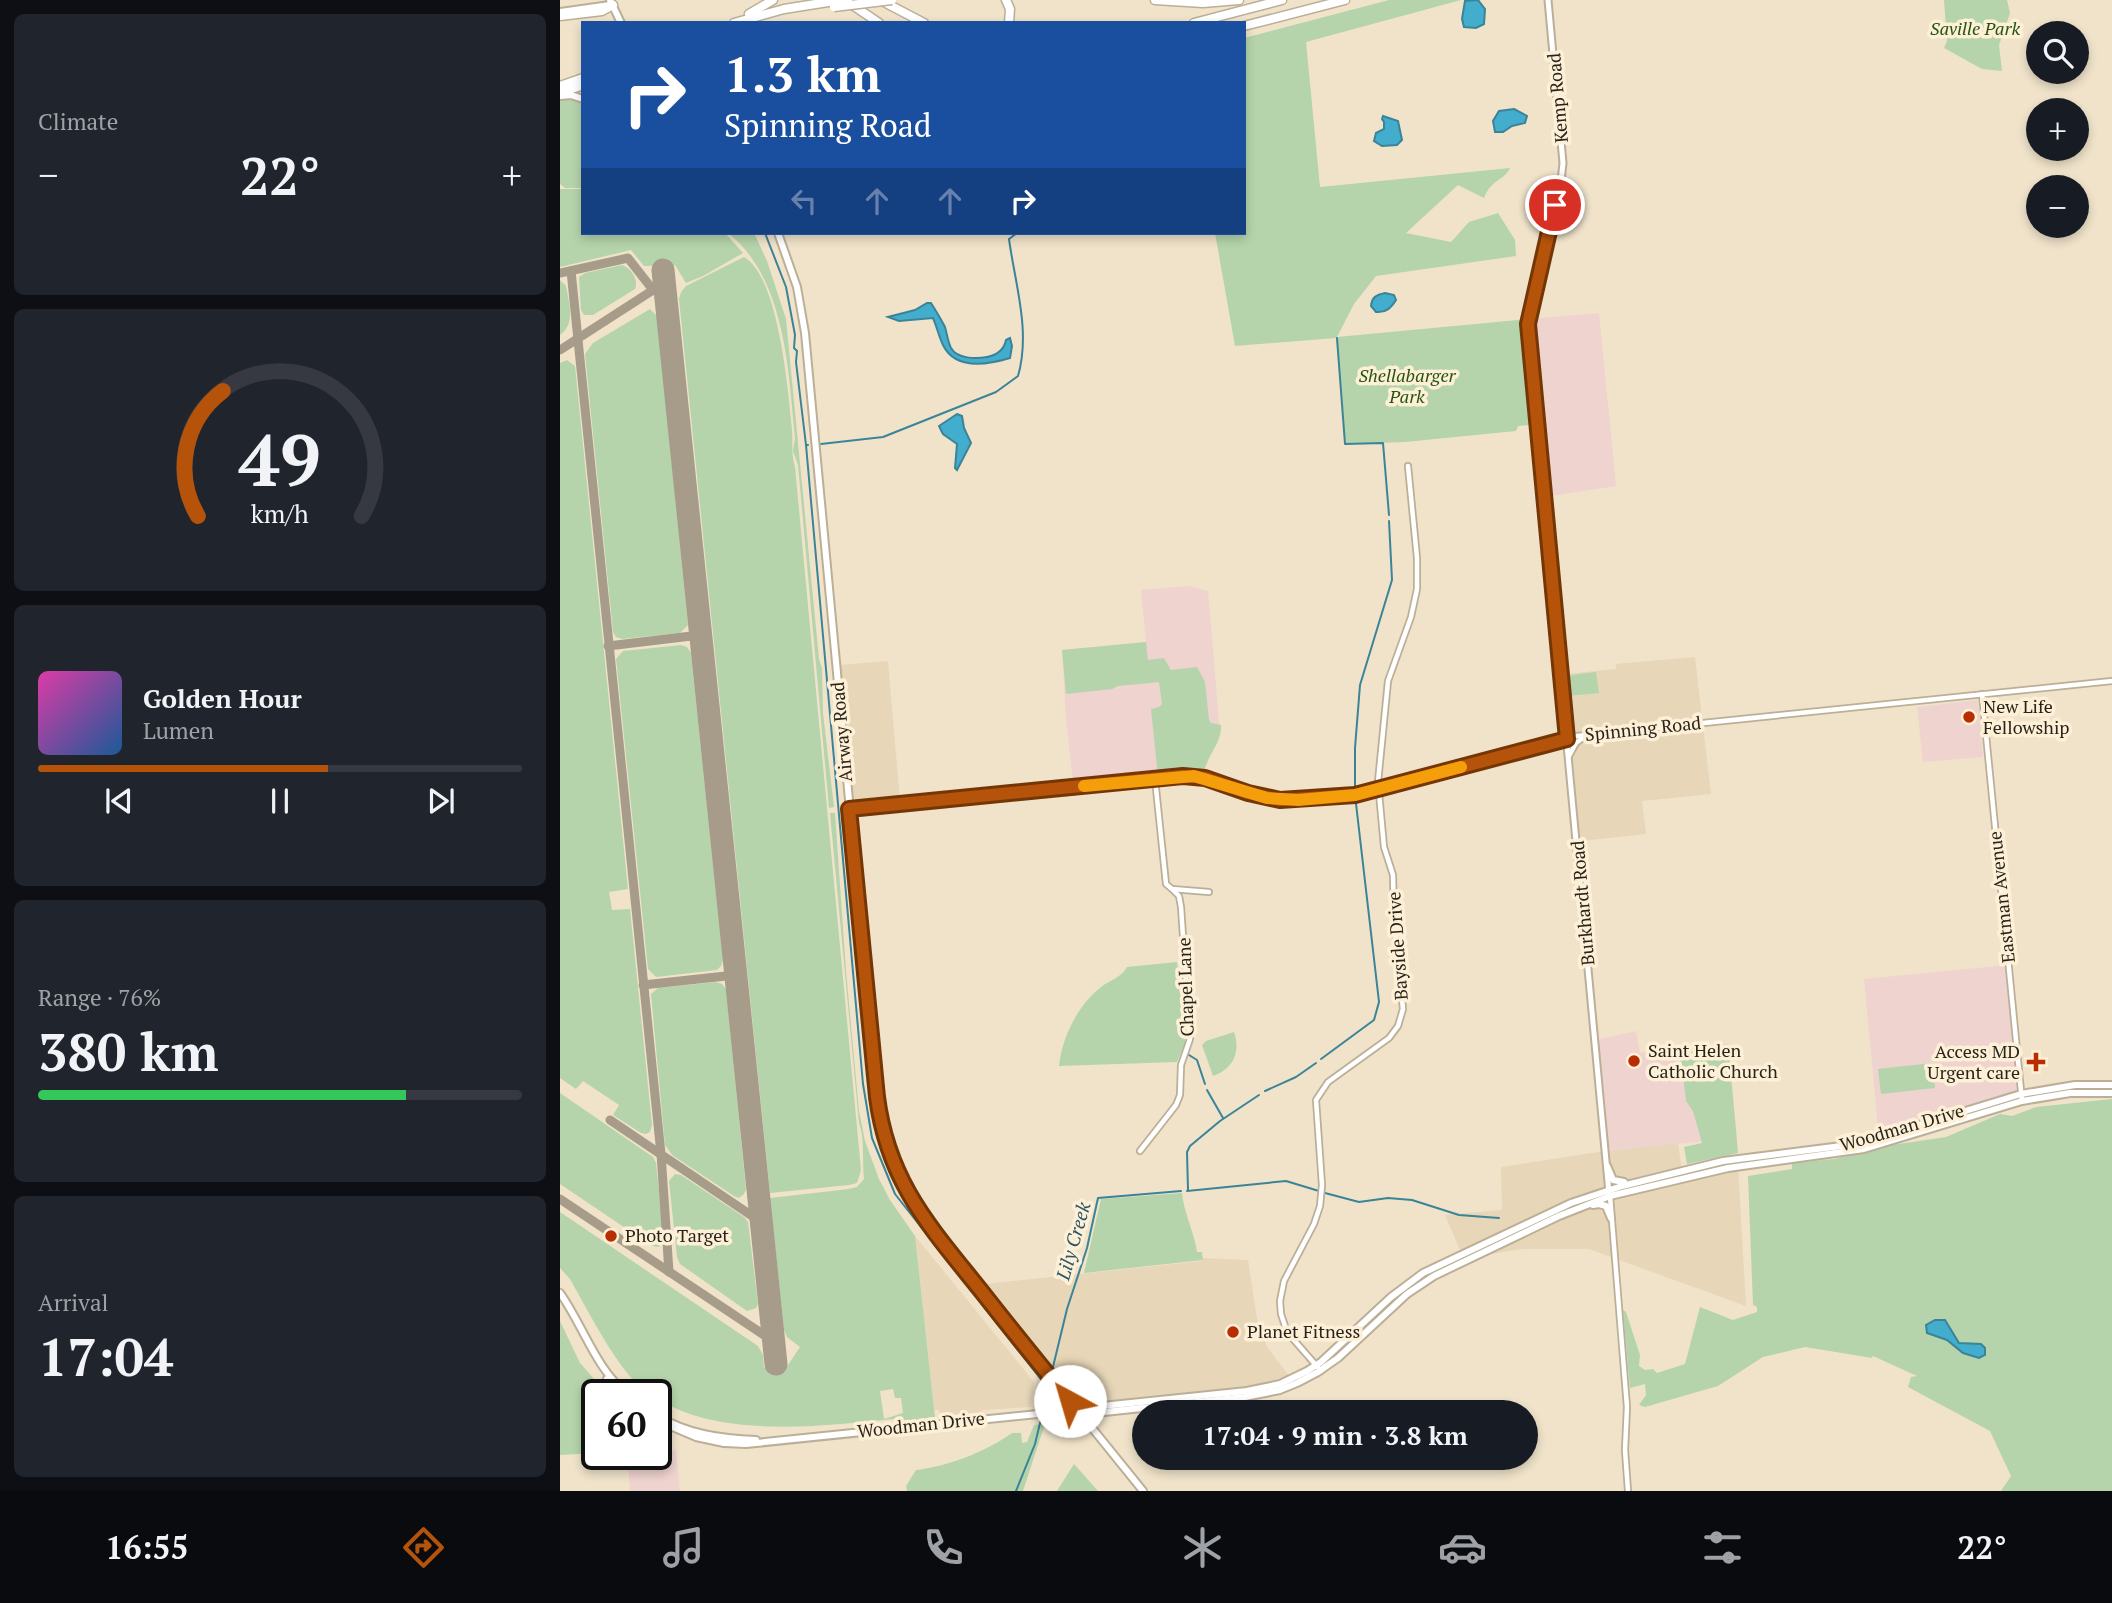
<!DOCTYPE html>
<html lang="en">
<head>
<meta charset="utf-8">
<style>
	body { margin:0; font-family:"PT Serif",serif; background:#20242c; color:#f1f3f6; height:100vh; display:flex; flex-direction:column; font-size:26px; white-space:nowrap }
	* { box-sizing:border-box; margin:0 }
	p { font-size:23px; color:#9ea1a6 }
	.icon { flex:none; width:38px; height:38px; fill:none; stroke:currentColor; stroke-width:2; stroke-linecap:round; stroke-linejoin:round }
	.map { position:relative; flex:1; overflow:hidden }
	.side { display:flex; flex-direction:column; gap:14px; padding:14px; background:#0d0f14; width:560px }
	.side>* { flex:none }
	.hud { position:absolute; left:21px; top:21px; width:665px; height:214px; border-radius:0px; box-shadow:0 4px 10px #0003; background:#1a4fa0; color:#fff; overflow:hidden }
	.fabs { position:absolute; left:1466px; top:21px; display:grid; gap:14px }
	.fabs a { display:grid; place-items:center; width:63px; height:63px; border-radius:50%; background:#171b24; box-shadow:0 4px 10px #0003; font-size:35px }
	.speed { position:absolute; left:21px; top:1379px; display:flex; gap:14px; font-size:35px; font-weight:700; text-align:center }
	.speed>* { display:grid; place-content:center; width:91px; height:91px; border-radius:50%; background:#171b24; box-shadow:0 4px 10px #0003; line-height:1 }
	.speed .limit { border:4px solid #111; border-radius:10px; background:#fff; color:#111 }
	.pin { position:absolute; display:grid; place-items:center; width:60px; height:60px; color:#fff; margin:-30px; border:4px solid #fff; border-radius:50%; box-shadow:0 2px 7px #0007 }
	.me { position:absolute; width:77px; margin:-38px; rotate:321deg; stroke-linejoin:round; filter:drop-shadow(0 0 5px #0008) }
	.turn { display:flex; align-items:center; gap:24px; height:147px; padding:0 28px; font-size:32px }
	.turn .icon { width:91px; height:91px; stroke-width:2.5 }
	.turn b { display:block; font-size:49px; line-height:60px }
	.lanes { display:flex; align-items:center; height:66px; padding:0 28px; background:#0003; justify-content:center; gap:35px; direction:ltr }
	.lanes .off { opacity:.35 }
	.big { font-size:52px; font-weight:700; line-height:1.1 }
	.side .card { flex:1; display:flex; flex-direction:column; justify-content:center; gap:10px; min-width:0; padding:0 24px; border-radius:10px; background:#20242c }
	.side .dial { align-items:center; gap:0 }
	.dial svg { height:182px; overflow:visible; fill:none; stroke:#363941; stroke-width:7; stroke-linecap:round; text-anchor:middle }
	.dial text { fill:#f1f3f6; stroke:none }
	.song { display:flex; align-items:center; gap:21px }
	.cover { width:84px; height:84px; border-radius:10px; background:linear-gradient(135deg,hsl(320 70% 55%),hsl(210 70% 35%)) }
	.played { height:7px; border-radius:4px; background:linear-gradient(90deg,#b45309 60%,#363941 60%) }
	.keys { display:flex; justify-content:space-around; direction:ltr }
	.heat { display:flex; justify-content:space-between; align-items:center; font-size:38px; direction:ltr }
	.charge { height:10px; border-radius:5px; background:linear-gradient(90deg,#34c759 76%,#363941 0) }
	.trip { position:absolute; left:572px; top:1400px; width:406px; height:70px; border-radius:35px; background:#171b24; box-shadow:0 4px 10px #0003; font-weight:700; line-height:70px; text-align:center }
	.dock { display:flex; height:112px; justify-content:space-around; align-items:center; background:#090b0e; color:#9ea1a6 }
	.dock .icon { width:49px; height:49px }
	.dock .selected { color:#b45309 }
	.dock b { font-size:32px; color:#f1f3f6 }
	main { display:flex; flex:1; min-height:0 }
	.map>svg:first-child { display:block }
	.built { fill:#e7d6b7 }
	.education { fill:#eed3cf }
	.green { fill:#b5d4ab; fill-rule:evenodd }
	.water { fill:#43adcd; stroke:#3b8498; stroke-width:2 }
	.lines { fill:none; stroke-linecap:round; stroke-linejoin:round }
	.stream { stroke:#3b8498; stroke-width:2 }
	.taxiway { stroke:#a69c89; stroke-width:9 }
	.runway { stroke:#a69c89; stroke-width:23 }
	.tertiary-casing { stroke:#bcaf98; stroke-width:8 }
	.secondary-casing { stroke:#bcaf98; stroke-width:9 }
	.primary-casing { stroke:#bcaf98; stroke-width:10 }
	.motorway-casing { stroke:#bcaf98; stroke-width:11 }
	.tertiary { stroke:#fff; stroke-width:4.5 }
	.secondary { stroke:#fff; stroke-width:5 }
	.primary { stroke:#fff; stroke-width:6 }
	.motorway { stroke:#fff; stroke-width:8 }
	.motorway-bridge-casing { stroke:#bcaf98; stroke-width:11; stroke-linecap:butt }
	.motorway-bridge { stroke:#fff; stroke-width:8 }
	.route-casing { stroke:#753606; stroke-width:18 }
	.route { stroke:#b45309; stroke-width:12 }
	.slow { stroke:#f59e0b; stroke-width:12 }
	.poi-dot { fill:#b82e03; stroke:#fdf0d7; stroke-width:2.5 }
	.labels { text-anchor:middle; stroke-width:7; stroke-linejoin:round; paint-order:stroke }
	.park-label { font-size:18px; font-style:italic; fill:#255411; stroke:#fdf0d7 }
	.street-label { font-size:18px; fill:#29241b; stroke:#fdf0d7 }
	.poi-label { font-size:18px; fill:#29241b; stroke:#fdf0d7; text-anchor:start }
	.water-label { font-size:19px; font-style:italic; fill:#2a5765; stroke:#fdf0d7 }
</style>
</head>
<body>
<main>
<section class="side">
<div class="card"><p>Climate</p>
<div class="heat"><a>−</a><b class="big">22°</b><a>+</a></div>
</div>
<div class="card dial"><svg viewBox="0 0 100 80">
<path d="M14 69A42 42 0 1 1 86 69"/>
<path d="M14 69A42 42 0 0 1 25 14" stroke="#b45309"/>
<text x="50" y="56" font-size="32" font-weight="700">49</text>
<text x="50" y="72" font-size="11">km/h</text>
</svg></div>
<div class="card">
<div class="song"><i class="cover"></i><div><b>Golden Hour</b><p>Lumen</p></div></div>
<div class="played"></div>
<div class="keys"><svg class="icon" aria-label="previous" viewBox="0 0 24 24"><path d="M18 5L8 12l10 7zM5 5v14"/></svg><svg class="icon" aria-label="pause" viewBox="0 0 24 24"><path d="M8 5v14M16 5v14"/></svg><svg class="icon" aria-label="next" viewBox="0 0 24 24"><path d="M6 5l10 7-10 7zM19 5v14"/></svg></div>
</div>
<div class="card"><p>Range · 76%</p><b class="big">380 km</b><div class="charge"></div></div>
<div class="card"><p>Arrival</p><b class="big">17:04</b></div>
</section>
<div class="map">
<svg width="1552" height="1491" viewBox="0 0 1552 1491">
	<rect width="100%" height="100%" fill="#f0e3ca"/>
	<g class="built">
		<polygon points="1135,657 1151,794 1082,801 1086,834 1020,841 1005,674 1056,669 1056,664"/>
		<polygon points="328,661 340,801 294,805 280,665"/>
		<polygon points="1118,1143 1123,1177 1178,1166 1186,1306 1029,1249 961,1249 931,1254 909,1262 899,1248 885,1215 942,1210 941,1167 1045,1151"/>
		<polygon points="355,1236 474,1382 471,1407 424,1410 415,1415 380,1418 379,1410 374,1410"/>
		<polygon points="642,1258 688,1260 697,1319 706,1345 729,1376 681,1388 527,1403 519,1400 425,1284 642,1261"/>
	</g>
	<g class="education">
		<polygon points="1039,313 1056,486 984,497 968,319"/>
		<polygon points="629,586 648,591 660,733 644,771 639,774 513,782 506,719 502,650 586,642 581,590"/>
		<polygon points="1418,700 1423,757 1363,762 1357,707"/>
		<polygon points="1448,965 1461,1093 1319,1137 1304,979"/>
		<polygon points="1076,1031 1080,1053 1168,1044 1177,1138 1045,1151 1036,1040"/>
		<polygon points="116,1450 120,1491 70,1491 67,1455 96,1454 96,1452"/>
	</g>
	<g class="green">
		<path d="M829 0H901L746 42 760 187 950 168C943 182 932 178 924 198L898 185 846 233 891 242 909 222 938 213 955 240 956 256 816 276 794 304 777 337 968 319 978 424 958 426 956 431 845 442 785 444 776 338 675 346 655 233H684V38Z"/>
		<polygon points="1384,0 1447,0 1450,13 1439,45 1442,71 1422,69 1384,48 1387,41"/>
		<polygon points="11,97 23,101 23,188 5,188 0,184 0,98"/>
		<polygon points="0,189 23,189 23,233 165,233 183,253 143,276 126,283 115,265 84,266 71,250 0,267"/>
		<path d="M168 233H194L207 261 226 319 259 659 262 668 263 713 274 807 269 808 238 465 233 451 235 438C228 370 226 279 168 233Z"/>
		<path d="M184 257C219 277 228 391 232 429 233 443 231 453 235 467L301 1170 297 1183 289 1185 210 1193 119 299 121 292 126 286Z"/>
		<path d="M62 265C71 268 79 280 75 289L33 315H24L21 310 19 277 25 273Z"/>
		<path d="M0 280 6 286C9 303 16 324 0 335Z"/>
		<polygon points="90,309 97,316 128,625 120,633 62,639 56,637 53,632 25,354 33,343"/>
		<polygon points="7,360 15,366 68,889 49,892 52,910 70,909 92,1125 90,1132 86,1134 81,1133 53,1115 59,1105 23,1081 16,1089 0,1078 0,363"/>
		<path d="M586 642 588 660 604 658 611 670 637 667 645 682 649 720 651 723 661 725C662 743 648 754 644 771L639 774 598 776 591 709 599 707 602 704 599 682 558 686 552 689 506 694 502 650Z"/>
		<polygon points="121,645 127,647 131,653 163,960 161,966 157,970 96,977 88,969 56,659 63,651"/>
		<polygon points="1036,672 1039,693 1007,696 1005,676"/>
		<path d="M270 813H275L286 971 299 1111 305 1141 319 1179 330 1200 355 1236 375 1418C366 1419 352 1423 343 1421 340 1420 337 1419 334 1419 262 1426 160 1439 96 1398V1395C69 1394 24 1303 10 1279L0 1268V1212L198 1346 203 1355 204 1368 228 1365 240 1347 227 1337 224 1330 210 1198 289 1189 297 1187 304 1179C302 1162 305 1138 299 1123ZM333 1389 335 1398H341L343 1413 324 1419 320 1391Z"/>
		<path d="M617 962 625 1036V1043L617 1062 499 1066C502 1037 518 1005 541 987 550 980 561 978 567 967Z"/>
		<polygon points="156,982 162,984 166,989 186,1189 184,1194 179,1198 174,1196 112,1155 105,1145 91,994 98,988"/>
		<path d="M674 1032C681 1052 673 1069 653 1076L642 1045 646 1041Z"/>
		<polygon points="1168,1044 1178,1153 1127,1164 1124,1147 1142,1143 1133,1111 1126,1101 1120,1049"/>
		<polygon points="1372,1063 1375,1088 1321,1094 1318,1069"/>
		<polygon points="0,1093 93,1157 96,1163 104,1240 99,1247 92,1246 0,1184"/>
		<polygon points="1552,1099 1552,1491 1441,1491 1451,1476 1430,1431 1348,1387 1351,1377 1357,1376 1313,1356 1312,1358 1245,1347 1203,1357 1158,1386 1085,1407 1079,1405 1086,1395 1085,1384 1070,1388 1063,1310 1066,1312 1080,1355 1079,1366 1085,1370 1093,1369 1097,1373 1125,1364 1140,1307 1173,1320 1197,1312 1197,1307 1193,1305 1188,1176 1232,1169 1232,1163 1274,1159 1332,1145 1386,1137 1440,1114 1452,1116 1476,1107"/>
		<polygon points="115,1174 121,1175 184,1217 188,1222 198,1304 196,1308 187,1311 120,1264 117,1257 109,1181"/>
		<path d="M622 1193C624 1214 634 1231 637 1252H642L643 1260 524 1273 541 1199Z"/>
		<polygon points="0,1321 20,1363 48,1395 37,1395 37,1453 0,1455"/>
		<path d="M485 1424 463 1491H347L346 1486 356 1470C389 1466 425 1452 452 1433H461L462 1443 467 1442 474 1425Z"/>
		<polygon points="514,1464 538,1491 497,1491"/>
	</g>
	<g class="water">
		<polygon points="918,0 925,9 924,24 916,28 904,27 902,19 905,1"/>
		<polygon points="954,109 967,116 965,123 952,126 943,132 935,132 933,121 939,111"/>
		<polygon points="823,116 838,121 842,140 837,145 822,146 814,141 816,133 824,129 824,122 822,119"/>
		<path d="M825 293 834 295 836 300C831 308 826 313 816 312L811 306C812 297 816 295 825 293Z"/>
		<path d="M367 303H371C376 311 381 319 385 327 387 334 388 342 391 348 397 359 416 359 427 357 437 355 444 350 446 340L450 338 452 346 450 358C427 365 395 370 383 345 379 337 377 327 373 318L339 321 328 317 355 310Z"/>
		<polygon points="397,414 402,416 404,428 411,443 397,470 395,468 397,444 383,434 379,426"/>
		<polygon points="1375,1320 1385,1320 1399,1343 1421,1344 1425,1348 1425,1355 1419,1358 1403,1353 1387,1340 1367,1333 1366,1325"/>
	</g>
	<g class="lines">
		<g class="stream">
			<polyline points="205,233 226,287 235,335 234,348 237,351 236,362 246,445"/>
			<polyline points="777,338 785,444 823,443 829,515"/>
			<path d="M261 444 323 437 436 392 458 376C471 331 455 284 449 239L457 233"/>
			<polyline points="248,445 246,445 303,1084 312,1138 335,1194 487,1387"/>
			<polyline points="629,1055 637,1060 645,1084"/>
			<polyline points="761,1059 814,1020 819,1002 795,795 795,748 800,685 832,580 829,521"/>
			<polyline points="647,1090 663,1118"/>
			<polyline points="705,1091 736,1077 756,1063"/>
			<polyline points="628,1190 627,1152 630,1146 660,1121 699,1095"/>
			<polyline points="627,1191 726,1181 759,1191"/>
			<polyline points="765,1193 799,1202 828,1198 852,1200 899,1215 939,1218"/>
			<polyline points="492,1371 507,1309 527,1248 538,1198 621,1191"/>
			<polyline points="483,1409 487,1387"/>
			<polyline points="456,1491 475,1444 481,1419"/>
		</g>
		<g class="taxiway">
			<polyline points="11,271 101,1154 109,1272"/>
			<polyline points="0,273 68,258 93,290"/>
			<polyline points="0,350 104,283"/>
			<polyline points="48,646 140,635"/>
			<polyline points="83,985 175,975"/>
			<polyline points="50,1120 201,1222"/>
			<polyline points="0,1199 213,1341"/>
		</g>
		<polyline class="runway" points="103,270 216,1364"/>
		<defs>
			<g id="tertiary">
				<polyline points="1422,694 1462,1101"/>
				<polyline points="1009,756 1016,743 1024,737"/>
				<polyline points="595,779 606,884 612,889 649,892"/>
				<polyline points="290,809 623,776 645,778 688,793 720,800 795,795 1017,736 1552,681"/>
				<polyline points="580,1151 616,1105 620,1095 621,1065 630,1039 621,907 619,896 612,889"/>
				<polyline points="1050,1196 1067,1407 1065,1450 1068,1491"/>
				<polyline points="761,1371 727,1332 721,1314 720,1301 724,1281 754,1224 760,1206 762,1185 756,1100 768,1082 829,1038 838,1026 843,1009 834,920 833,875 824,847 818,782 828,681 851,617 857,589 857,558 848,466"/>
			</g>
			<polyline id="secondary" points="988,0 1003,163 1001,181 969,313 968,329 1049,1193"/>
			<g id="primary">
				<polyline points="50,0 61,23"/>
				<polyline points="0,12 50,5"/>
				<polyline points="0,96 11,95 23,99"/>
				<path d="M218 233 237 287 245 333 315 1076C322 1138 332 1173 368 1225L583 1491"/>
				<polyline points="1047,1166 1053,1180 1064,1182"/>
				<polyline points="1033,1205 1039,1204 1046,1206 1051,1218"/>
				<path d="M0 1293C24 1327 35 1368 68 1395"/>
				<polyline points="489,1377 502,1405 497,1412"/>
				<polyline points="47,1379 62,1395"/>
				<polyline points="513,1409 687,1391 720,1384 747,1371 761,1362 831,1297 863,1273 1011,1203 1062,1186 1163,1161 1297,1144 1461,1094 1515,1085 1552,1085"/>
				<path d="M96 1415C127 1434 161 1439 196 1440"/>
				<polyline points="96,1420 136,1437 164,1443 186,1444 507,1411 520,1414 535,1413 685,1397 720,1390 737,1383 758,1372 778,1358 847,1294 874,1276 999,1216 1050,1196 1168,1168 1304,1149 1462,1101 1510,1093 1552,1093"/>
			</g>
			<g id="motorway">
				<polyline points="320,0 364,23"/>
				<polyline points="446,0 450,9 449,23"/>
				<polyline points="595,0 643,3 679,0"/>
				<polyline points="291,4 319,23"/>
				<polyline points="189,14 213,0"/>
				<polyline points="0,16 42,11 53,5"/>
				<polyline points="174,23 224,9 268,2"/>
				<polyline points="634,23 722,0"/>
				<polyline points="684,26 785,0"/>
				<polyline points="0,86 23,78"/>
				<polyline points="0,93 23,85"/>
			</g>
		</defs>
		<use href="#tertiary" class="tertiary-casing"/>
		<use href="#secondary" class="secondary-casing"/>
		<use href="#primary" class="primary-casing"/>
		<use href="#motorway" class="motorway-casing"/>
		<use href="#tertiary" class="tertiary"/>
		<use href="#secondary" class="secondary"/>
		<use href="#primary" class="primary"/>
		<use href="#motorway" class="motorway"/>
		<defs>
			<g id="motorway-bridge">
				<polyline points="268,2 288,0"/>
				<polyline points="274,7 332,0"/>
			</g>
		</defs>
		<use href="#motorway-bridge" class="motorway-bridge-casing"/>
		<use href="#motorway-bridge" class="motorway-bridge"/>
	</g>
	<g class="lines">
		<defs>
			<path id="route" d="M510 1401C480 1365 451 1329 422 1292 371 1228 328 1183 317 1097L289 809 623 776 645 778 688 793 720 800 795 795 1007 739 968 324 995 205"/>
		</defs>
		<use href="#route" class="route-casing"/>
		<use href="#route" class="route"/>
		<polyline class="slow" points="524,786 634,776 707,798 738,800 795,795 901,767"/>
	</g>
	<g class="poi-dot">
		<circle cx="1409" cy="717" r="7"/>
		<circle cx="1074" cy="1061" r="7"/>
		<path d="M1472.5 1051.5h7v7h7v7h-7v7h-7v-7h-7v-7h7z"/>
		<circle cx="51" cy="1236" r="7"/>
		<circle cx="673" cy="1332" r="7"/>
	</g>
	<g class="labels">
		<g class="park-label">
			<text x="1415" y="35">Saville Park</text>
			<text x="847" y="382">Shellabarger<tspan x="847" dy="21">Park</tspan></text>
		</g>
		<g class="street-label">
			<text transform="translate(998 98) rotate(-95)" y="6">Kemp Road</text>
			<text transform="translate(1083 729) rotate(-6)" y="6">Spinning Road</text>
			<text transform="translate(282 732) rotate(-95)" y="6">Airway Road</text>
			<text transform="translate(1442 897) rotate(-96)" y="6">Eastman Avenue</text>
			<text transform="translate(1023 903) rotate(-95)" y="6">Burkhardt Road</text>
			<text transform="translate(838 946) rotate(-94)" y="6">Bayside Drive</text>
			<text transform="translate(626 987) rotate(-92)" y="6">Chapel Lane</text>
			<text transform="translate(1342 1128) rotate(-16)" y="6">Woodman Drive</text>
			<text transform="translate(361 1425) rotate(-6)" y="6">Woodman Drive</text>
		</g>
		<g class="poi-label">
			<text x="1423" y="713">New Life<tspan x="1423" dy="21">Fellowship</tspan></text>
			<text x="1088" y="1057">Saint Helen<tspan x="1088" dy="21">Catholic Church</tspan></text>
			<text x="1460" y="1058" text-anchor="end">Access MD<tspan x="1460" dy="21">Urgent care</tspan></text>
			<text x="65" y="1242">Photo Target</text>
			<text x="687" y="1338">Planet Fitness</text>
		</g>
		<g class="water-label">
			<text transform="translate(513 1241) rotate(-74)" y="7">Lily Creek</text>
		</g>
	</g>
</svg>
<div class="fabs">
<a><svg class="icon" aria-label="search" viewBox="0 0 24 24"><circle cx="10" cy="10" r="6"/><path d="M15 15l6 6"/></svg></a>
<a>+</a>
<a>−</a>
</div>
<div class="speed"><div class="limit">60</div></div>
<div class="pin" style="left:995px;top:205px;background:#d93025"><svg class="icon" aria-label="arrive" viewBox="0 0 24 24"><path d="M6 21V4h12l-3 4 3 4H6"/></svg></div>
<svg class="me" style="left:510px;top:1401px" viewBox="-20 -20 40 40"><circle r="19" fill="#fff"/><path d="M0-13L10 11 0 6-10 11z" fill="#b45309"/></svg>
<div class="trip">17:04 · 9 min · 3.8 km</div>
<div class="hud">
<div class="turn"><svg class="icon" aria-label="right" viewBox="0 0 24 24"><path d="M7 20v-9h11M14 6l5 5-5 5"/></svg><div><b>1.3 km</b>Spinning Road</div></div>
<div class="lanes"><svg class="icon off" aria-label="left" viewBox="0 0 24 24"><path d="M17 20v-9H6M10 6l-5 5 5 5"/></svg><svg class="icon off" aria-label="ahead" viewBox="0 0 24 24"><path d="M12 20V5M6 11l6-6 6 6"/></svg><svg class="icon off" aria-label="ahead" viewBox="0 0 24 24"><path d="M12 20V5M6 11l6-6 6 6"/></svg><svg class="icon" aria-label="right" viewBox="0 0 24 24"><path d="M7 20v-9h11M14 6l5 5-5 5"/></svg></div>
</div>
</div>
</main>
<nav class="dock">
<b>16:55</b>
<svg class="icon selected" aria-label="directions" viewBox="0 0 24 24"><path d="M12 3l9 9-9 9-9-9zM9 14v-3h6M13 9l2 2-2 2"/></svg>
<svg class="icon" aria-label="music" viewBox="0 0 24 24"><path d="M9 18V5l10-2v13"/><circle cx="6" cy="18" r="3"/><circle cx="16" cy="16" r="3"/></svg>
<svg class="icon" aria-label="phone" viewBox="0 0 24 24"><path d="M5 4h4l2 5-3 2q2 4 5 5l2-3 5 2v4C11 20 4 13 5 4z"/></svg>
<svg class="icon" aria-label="climate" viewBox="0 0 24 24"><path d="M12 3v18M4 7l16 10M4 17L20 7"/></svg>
<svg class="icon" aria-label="car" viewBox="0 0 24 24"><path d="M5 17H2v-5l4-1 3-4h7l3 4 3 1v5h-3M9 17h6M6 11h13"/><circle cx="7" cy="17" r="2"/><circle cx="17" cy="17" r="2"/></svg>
<svg class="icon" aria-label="filters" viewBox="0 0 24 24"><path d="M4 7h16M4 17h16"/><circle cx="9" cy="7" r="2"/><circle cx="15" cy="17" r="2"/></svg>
<b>22°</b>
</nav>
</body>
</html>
